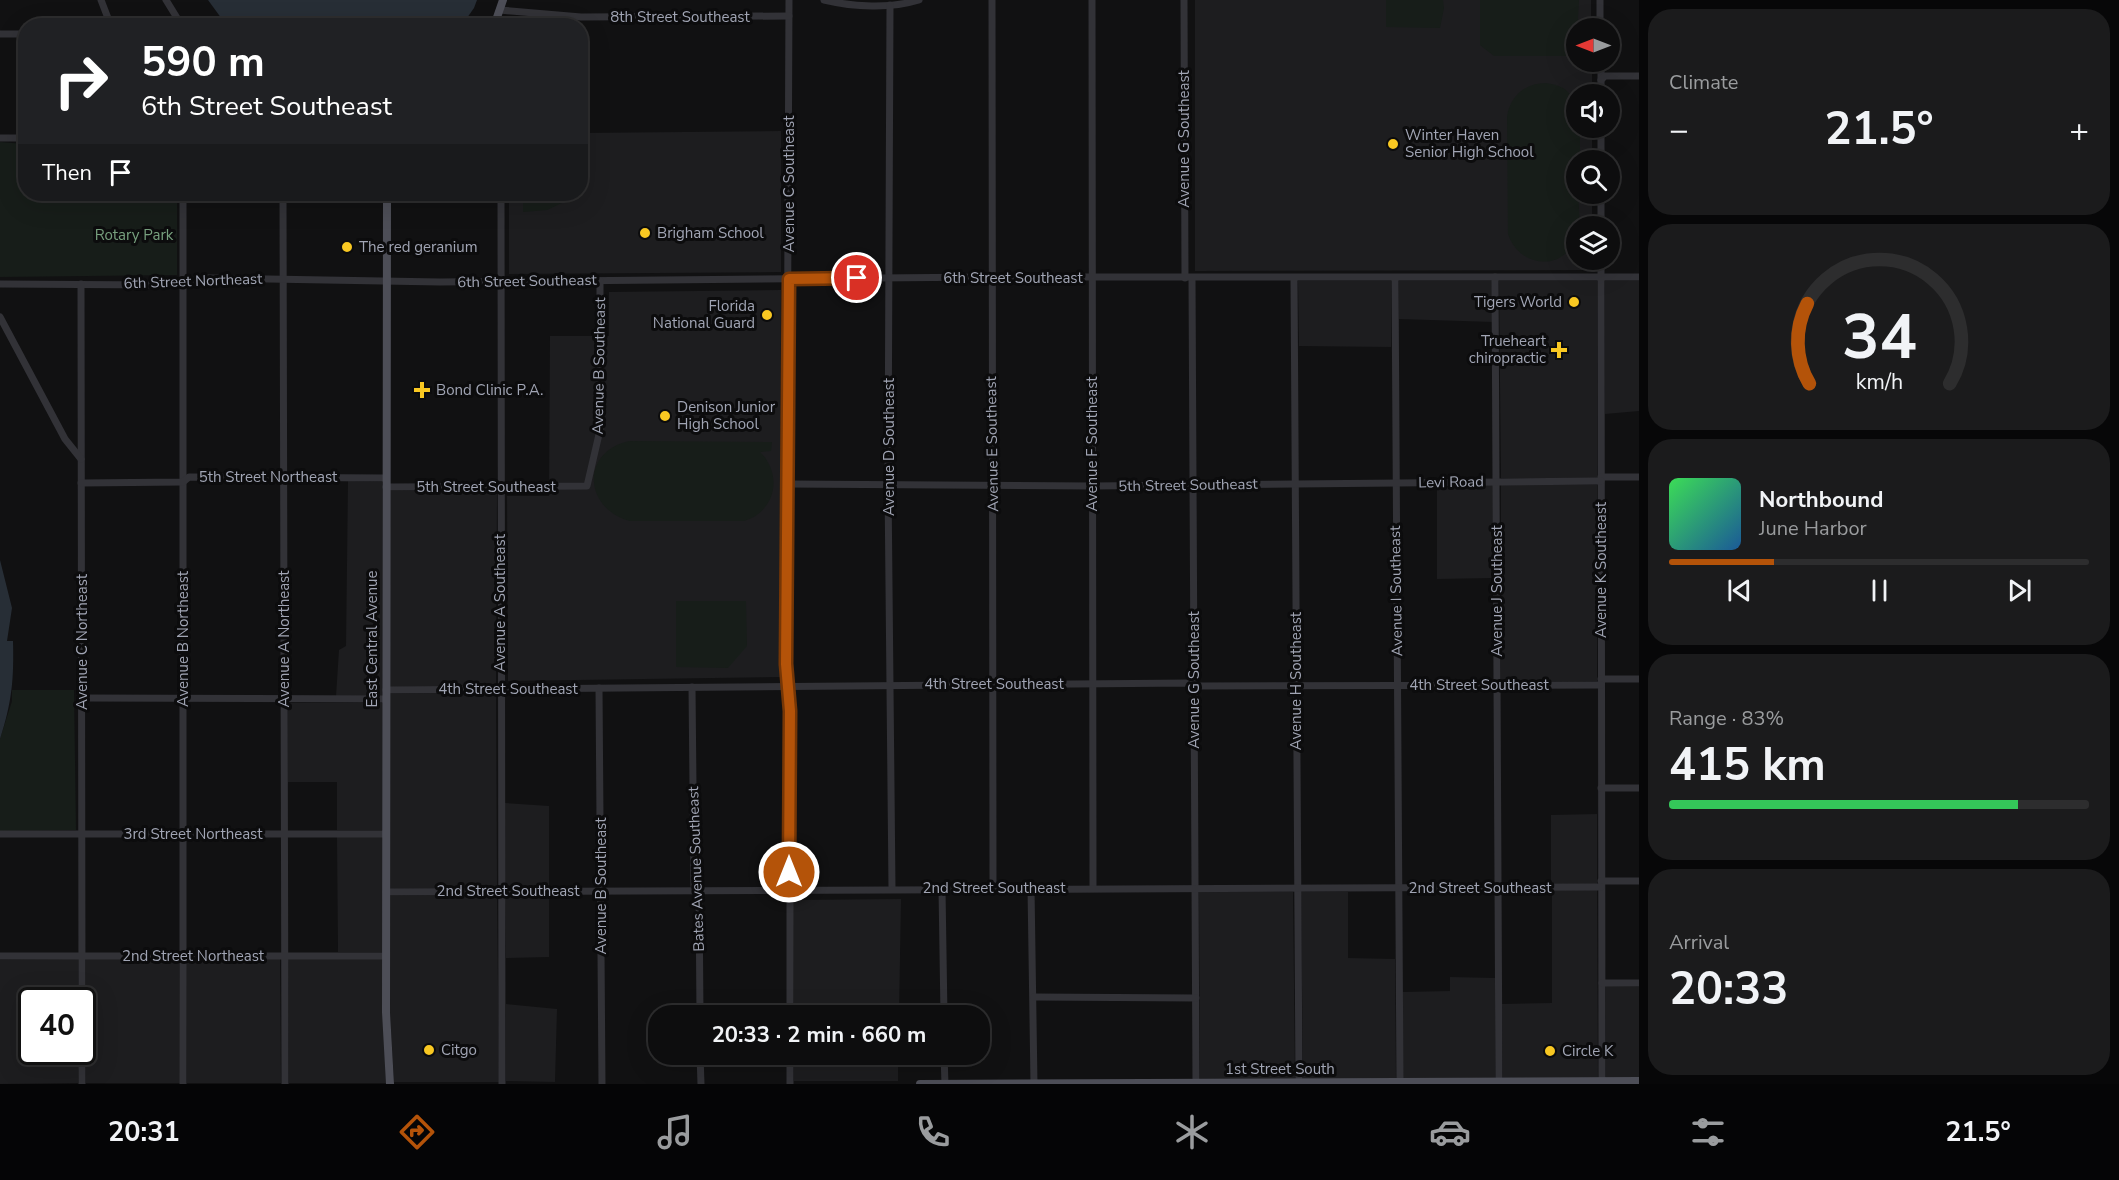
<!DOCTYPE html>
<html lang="en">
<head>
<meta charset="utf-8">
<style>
	body { margin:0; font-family:"Nunito Sans",sans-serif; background:#1b1b1c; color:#f1f3f6; height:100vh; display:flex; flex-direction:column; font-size:22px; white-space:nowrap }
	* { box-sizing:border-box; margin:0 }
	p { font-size:20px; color:#9a9c9e }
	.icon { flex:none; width:33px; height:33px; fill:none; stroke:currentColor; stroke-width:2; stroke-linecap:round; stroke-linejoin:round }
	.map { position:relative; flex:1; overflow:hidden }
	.drawer { display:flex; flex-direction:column; gap:9px; padding:9px; background:#070708; width:480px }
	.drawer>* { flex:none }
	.top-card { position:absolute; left:18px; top:18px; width:570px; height:183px; border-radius:24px; box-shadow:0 6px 24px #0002,0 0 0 2px #2d2d2e; background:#202124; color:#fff; overflow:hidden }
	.needle { width:39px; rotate:270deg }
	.controls { position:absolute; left:1566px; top:18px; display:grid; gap:12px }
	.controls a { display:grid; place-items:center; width:54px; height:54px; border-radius:50%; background:#0d0d0e; box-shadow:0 6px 24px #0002,0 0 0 2px #2d2d2e; font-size:30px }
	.speed { position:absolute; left:18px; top:987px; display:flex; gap:12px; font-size:30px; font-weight:700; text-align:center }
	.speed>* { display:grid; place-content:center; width:78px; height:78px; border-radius:50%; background:#0d0d0e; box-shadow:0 6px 24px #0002,0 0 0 2px #2d2d2e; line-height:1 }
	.speed .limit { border:3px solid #111; border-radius:9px; background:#fff; color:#111 }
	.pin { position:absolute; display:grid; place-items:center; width:51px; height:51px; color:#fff; margin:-26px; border:3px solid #fff; border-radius:50%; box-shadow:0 2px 6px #0007 }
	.me { position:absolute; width:66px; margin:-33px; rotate:0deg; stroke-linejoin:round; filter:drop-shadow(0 0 4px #0008) }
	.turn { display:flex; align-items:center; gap:21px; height:126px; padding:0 24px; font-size:27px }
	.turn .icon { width:78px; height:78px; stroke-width:2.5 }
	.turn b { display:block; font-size:42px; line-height:51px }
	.then { display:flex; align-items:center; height:57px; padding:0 24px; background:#0003; gap:12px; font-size:22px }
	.big { font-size:45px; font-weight:700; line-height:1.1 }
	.drawer .card { flex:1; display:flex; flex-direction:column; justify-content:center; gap:9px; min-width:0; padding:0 21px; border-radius:24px; background:#1b1b1c }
	.drawer .dial { align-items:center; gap:0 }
	.dial svg { height:156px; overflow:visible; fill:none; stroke:#2d2d2e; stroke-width:7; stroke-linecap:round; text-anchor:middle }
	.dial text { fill:#f1f3f6; stroke:none }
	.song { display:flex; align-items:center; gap:18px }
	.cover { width:72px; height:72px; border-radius:9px; background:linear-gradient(135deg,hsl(130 70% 55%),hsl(210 70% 35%)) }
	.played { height:6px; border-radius:3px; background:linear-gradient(90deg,#b45309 25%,#2d2d2e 25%) }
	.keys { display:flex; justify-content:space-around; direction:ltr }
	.heat { display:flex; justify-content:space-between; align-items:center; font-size:33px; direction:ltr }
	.charge { height:9px; border-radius:4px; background:linear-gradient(90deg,#34c759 83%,#2d2d2e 0) }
	.trip { position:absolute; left:648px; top:1005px; width:342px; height:60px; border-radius:24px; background:#0d0d0e; box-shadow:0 6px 24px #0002,0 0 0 2px #2d2d2e; font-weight:700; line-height:60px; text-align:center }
	.tab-bar { display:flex; height:96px; justify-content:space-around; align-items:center; background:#050506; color:#9a9c9e }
	.tab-bar .icon { width:42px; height:42px }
	.tab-bar .on { color:#b45309 }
	.tab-bar b { font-size:27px; color:#f1f3f6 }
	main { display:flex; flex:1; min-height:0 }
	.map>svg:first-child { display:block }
	.built { fill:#1d1d1f }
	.green { fill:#171d19 }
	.water { fill:#272e36 }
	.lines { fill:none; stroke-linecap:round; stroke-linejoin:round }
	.minor { stroke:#323237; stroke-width:7 }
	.major { stroke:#4d4e57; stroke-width:8 }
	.route-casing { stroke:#753606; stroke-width:15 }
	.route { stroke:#b45309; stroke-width:10 }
	.poi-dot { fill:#f9c822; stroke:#0c0c0d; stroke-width:2 }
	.labels { text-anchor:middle; stroke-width:6; stroke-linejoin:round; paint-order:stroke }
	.street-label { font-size:15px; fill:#a1a5b4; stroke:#0c0c0d }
	.poi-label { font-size:15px; fill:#a1a5b4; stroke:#0c0c0d; text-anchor:start }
	.park-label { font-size:15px; fill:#77a07e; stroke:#0c0c0d }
</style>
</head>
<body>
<main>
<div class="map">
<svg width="1639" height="1084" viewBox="0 0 1639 1084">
	<rect width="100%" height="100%" fill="#111112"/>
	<g class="built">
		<polygon points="1195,0 1591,0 1591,28 1576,28 1576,62 1592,62 1592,94 1576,94 1576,128 1592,128 1592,160 1576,160 1576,194 1592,194 1592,226 1576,226 1576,260 1593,260 1593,270 1195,271"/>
		<polygon points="781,131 781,272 509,274 509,194 580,194 581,133"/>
		<polygon points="1298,281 1391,281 1391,347 1299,346"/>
		<polygon points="1399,281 1492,281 1493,322 1399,319"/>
		<polygon points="1499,281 1597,281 1597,478 1501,478"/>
		<polygon points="1605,281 1639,281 1639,411 1605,414"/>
		<polygon points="781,290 780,677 508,681 507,496 549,496 550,336 609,336 609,292"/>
		<polygon points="348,481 382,482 382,696 336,696 339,650 346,646"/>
		<polygon points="1437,485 1493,485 1493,578 1437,579"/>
		<polygon points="1501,485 1597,485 1597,681 1501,682"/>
		<polygon points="497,490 496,685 390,687 390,491"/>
		<polygon points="496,692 497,888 390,889 390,694"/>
		<polygon points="288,703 382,703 382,830 337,830 337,782 288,782"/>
		<polygon points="505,803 549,806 549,888 505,888"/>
		<polygon points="1597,814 1597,884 1551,884 1551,815"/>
		<polygon points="337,837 382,837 383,952 338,952"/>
		<polygon points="1552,890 1597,890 1598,1078 1503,1079 1502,1004 1552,1003"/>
		<polygon points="1199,892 1293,892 1295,1079 1200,1080"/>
		<polygon points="1301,892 1348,892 1348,958 1395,959 1396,1080 1303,1079"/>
		<polygon points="497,895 499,1082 394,1082 390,1012 390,896"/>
		<polygon points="505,895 549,895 549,957 506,958"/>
		<polygon points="901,899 899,1015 794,1015 793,900"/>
		<polygon points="78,959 78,1000 32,1000 32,1052 79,1052 78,1083 0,1084 0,960"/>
		<polygon points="86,959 179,959 180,1083 86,1083"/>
		<polygon points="186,959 280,959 281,1083 187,1083"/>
		<polygon points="288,959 383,959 386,1083 289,1083"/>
		<polygon points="1450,977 1495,978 1495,1079 1403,1080 1403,992 1450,991"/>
		<polygon points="1606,986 1639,987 1639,1077 1606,1077"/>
		<polygon points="506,1004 557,1009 555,1082 506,1081"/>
		<rect x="794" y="1055" width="104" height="26"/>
	</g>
	<g class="green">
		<polygon points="1386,0 1443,0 1444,8 1440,28 1386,27"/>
		<polygon points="1480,0 1579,0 1576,56 1494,56 1480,45"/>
		<path d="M1546 83C1575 87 1576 102 1576 128H1580V160H1576L1580 226H1576C1576 271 1521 273 1508 234L1507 117C1510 96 1525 83 1546 83Z"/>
		<polygon points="0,142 25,144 26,194 177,194 177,275 0,277"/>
		<polygon points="523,194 564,194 564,202 547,210 523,212"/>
		<path d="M629 441 772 442 771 451 760 452C783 475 776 511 744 521H630C584 509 580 452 629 441Z"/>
		<polygon points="676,601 746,601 747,646 728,668 676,667"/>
		<polygon points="12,690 74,690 76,830 0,831 0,739 12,701"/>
	</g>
	<g class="water">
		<polygon points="208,0 477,0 474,8 462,25 227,26"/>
		<path d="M0 560 12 608 7 641H13C14 679 12 702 0 739Z"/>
	</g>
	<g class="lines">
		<g class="minor">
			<polyline points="101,0 111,26"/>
			<polyline points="166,0 182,26"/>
			<polyline points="789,0 786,664 790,711 790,1016"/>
			<path d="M824 0C854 7 890 9 919 0"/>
			<polyline points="992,0 993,888"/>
			<polyline points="1092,0 1093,888"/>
			<polyline points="1184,0 1185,278"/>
			<polyline points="1600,0 1600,28"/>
			<polyline points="890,5 888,484 892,889"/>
			<polyline points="500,10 581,17 789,16"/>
			<polyline points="0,34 26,34"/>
			<polyline points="1601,62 1601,94"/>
			<polyline points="1601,80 1605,76 1639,76"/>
			<polyline points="1601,128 1601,160"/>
			<polyline points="0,138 26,138"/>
			<polyline points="183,194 183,1084"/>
			<polyline points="283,194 285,1084"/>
			<polyline points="501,194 502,1084"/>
			<polyline points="1601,194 1601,226"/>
			<polyline points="1601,260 1602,1084"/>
			<polyline points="1495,277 1499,1084"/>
			<polyline points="1192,278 1196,1084"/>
			<polyline points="1294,278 1299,1084"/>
			<polyline points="1395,278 1400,1084"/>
			<polyline points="0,284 159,285 206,278 440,282 991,277 1639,277"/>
			<polyline points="81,284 82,1000"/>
			<polyline points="0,317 65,439 81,459"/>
			<polyline points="1601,477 1639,477"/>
			<polyline points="81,483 183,482 189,477 386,478"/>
			<polyline points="787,484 1092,486 1601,481"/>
			<polyline points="386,487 587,486 600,430 600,281"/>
			<polyline points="1601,679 1639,679"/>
			<polyline points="692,687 694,886 699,890 700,1016"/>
			<polyline points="599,688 602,1084"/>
			<polyline points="386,690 1189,683 1195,686 1601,685"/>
			<polyline points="82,698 386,699"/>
			<polyline points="1601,788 1639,788"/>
			<polyline points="0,834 386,834"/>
			<polyline points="1601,881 1639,881"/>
			<polyline points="1031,888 1034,1084"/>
			<polyline points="942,889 944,1016"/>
			<polyline points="386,892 1601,887"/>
			<polyline points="0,956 386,956"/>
			<polyline points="1602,983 1639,983"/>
			<polyline points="1034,997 1196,998"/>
			<polyline points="700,1054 701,1084"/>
			<polyline points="790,1054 790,1084"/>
			<polyline points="944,1054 945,1084"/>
			<polyline points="82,1084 82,1052"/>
		</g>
		<g class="major">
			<polyline points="494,26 503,0"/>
			<polyline points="387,194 386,1012 390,1084"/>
			<polyline points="920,1084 1639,1081"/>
		</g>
	</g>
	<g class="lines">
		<defs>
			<polyline id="route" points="789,872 790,711 786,664 789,279 857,278"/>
		</defs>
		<use href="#route" class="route-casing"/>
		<use href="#route" class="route"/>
	</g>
	<g class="poi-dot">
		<circle cx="1393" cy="144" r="6"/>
		<circle cx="645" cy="233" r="6"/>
		<circle cx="347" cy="247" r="6"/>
		<circle cx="1574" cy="302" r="6"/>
		<circle cx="767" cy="315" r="6"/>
		<path d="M1556 341h6v6h6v6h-6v6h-6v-6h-6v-6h6z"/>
		<path d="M419 381h6v6h6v6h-6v6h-6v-6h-6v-6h6z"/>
		<circle cx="665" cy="416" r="6"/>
		<circle cx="429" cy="1050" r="6"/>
		<circle cx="1550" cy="1051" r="6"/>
	</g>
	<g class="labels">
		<g class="street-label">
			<text x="680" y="22">8th Street Southeast</text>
			<text transform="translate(1184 139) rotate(-90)" y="5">Avenue G Southeast</text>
			<text transform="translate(789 184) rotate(-90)" y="5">Avenue C Southeast</text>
			<text x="1013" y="283">6th Street Southeast</text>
			<text transform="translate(193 281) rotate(-2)" y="5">6th Street Northeast</text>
			<text transform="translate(527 281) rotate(-1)" y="5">6th Street Southeast</text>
			<text transform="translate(599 366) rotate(-89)" y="5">Avenue B Southeast</text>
			<text transform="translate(992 444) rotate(-91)" y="5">Avenue E Southeast</text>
			<text transform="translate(1092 444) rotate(-90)" y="5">Avenue F Southeast</text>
			<text transform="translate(889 447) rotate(-90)" y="5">Avenue D Southeast</text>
			<text x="268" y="482">5th Street Northeast</text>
			<text transform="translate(1451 482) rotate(-1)" y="5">Levi Road</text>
			<text transform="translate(1188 485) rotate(-1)" y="5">5th Street Southeast</text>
			<text x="486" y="492">5th Street Southeast</text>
			<text transform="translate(1601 570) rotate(-90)" y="5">Avenue K Southeast</text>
			<text transform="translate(1396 591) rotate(-91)" y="5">Avenue I Southeast</text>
			<text transform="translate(1497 591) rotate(-90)" y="5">Avenue J Southeast</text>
			<text transform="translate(500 603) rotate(-90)" y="5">Avenue A Southeast</text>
			<text transform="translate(183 639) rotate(-90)" y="5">Avenue B Northeast</text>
			<text transform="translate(284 639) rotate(-90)" y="5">Avenue A Northeast</text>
			<text transform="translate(372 639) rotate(-90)" y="5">East Central Avenue</text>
			<text transform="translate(82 642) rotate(-90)" y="5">Avenue C Northeast</text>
			<text transform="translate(1194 680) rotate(-90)" y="5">Avenue G Southeast</text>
			<text transform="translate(1296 681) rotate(-90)" y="5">Avenue H Southeast</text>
			<text x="994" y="689">4th Street Southeast</text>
			<text x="1479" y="690">4th Street Southeast</text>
			<text x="508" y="694">4th Street Southeast</text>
			<text x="193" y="839">3rd Street Northeast</text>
			<text transform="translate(696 869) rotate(-92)" y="5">Bates Avenue Southeast</text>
			<text transform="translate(601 886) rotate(-90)" y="5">Avenue B Southeast</text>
			<text x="994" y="893">2nd Street Southeast</text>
			<text x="1480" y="893">2nd Street Southeast</text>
			<text x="508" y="896">2nd Street Southeast</text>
			<text x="193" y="961">2nd Street Northeast</text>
			<text x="1280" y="1074">1st Street South</text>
		</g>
		<g class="poi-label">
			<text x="1405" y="140">Winter Haven<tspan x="1405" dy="17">Senior High School</tspan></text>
			<text x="657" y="238">Brigham School</text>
			<text x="359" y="252">The red geranium</text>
			<text x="1562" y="307" text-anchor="end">Tigers World</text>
			<text x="755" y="311" text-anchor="end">Florida<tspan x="755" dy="17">National Guard</tspan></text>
			<text x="1546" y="346" text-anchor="end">Trueheart<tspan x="1546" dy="17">chiropractic</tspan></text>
			<text x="436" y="395">Bond Clinic P.A.</text>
			<text x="677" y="412">Denison Junior<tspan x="677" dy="17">High School</tspan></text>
			<text x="441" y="1055">Citgo</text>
			<text x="1562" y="1056">Circle K</text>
		</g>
		<g class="park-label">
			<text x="134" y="240">Rotary Park</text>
		</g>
	</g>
</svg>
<div class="controls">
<a><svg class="needle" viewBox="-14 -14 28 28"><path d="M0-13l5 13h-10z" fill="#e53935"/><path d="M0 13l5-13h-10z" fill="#9a9c9e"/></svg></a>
<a><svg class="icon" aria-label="sound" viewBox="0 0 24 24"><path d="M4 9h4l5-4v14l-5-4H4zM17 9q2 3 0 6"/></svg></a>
<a><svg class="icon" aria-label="search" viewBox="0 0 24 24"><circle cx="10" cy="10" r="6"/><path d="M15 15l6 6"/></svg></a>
<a><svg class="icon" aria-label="layers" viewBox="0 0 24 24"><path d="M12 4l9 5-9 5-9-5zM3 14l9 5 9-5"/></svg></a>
</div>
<div class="speed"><div class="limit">40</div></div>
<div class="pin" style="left:857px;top:278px;background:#d93025"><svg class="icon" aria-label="arrive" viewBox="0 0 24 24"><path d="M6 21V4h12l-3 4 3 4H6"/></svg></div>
<svg class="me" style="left:789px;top:872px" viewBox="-20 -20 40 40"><circle r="17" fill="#b45309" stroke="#fff" stroke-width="3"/><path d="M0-11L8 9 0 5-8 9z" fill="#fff"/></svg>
<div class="trip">20:33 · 2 min · 660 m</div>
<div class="top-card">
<div class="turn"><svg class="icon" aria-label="right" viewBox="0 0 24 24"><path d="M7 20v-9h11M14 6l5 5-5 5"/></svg><div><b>590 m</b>6th Street Southeast</div></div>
<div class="then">Then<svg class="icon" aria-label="arrive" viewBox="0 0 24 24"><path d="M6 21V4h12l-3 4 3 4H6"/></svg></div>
</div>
</div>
<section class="drawer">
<div class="card"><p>Climate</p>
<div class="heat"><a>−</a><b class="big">21.5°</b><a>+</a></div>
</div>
<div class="card dial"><svg viewBox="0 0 100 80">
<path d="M14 69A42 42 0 1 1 86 69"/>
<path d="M14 69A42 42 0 0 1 13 28" stroke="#b45309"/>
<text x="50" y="56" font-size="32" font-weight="700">34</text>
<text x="50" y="72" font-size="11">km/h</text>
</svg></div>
<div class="card">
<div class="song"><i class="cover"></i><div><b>Northbound</b><p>June Harbor</p></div></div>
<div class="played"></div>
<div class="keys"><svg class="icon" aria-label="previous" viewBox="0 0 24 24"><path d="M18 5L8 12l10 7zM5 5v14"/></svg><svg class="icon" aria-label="pause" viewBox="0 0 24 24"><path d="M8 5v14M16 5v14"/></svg><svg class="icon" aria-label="next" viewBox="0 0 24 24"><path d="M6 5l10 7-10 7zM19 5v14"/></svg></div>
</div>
<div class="card"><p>Range · 83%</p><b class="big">415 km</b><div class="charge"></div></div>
<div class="card"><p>Arrival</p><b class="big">20:33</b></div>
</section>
</main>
<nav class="tab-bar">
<b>20:31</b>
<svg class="icon on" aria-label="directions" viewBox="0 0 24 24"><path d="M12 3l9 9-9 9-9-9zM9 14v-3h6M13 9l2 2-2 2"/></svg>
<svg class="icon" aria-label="music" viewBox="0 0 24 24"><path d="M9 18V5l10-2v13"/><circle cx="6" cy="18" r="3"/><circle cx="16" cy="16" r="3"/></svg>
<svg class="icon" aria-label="phone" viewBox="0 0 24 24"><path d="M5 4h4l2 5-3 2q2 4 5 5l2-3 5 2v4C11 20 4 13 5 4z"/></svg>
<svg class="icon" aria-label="climate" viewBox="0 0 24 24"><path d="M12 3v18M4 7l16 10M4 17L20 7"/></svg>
<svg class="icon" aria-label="car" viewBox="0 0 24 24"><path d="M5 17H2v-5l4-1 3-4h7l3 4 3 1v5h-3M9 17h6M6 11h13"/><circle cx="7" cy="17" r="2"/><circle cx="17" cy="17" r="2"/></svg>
<svg class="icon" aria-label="filters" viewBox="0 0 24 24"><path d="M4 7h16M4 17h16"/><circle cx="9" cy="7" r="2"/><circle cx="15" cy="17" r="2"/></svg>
<b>21.5°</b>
</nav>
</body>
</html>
